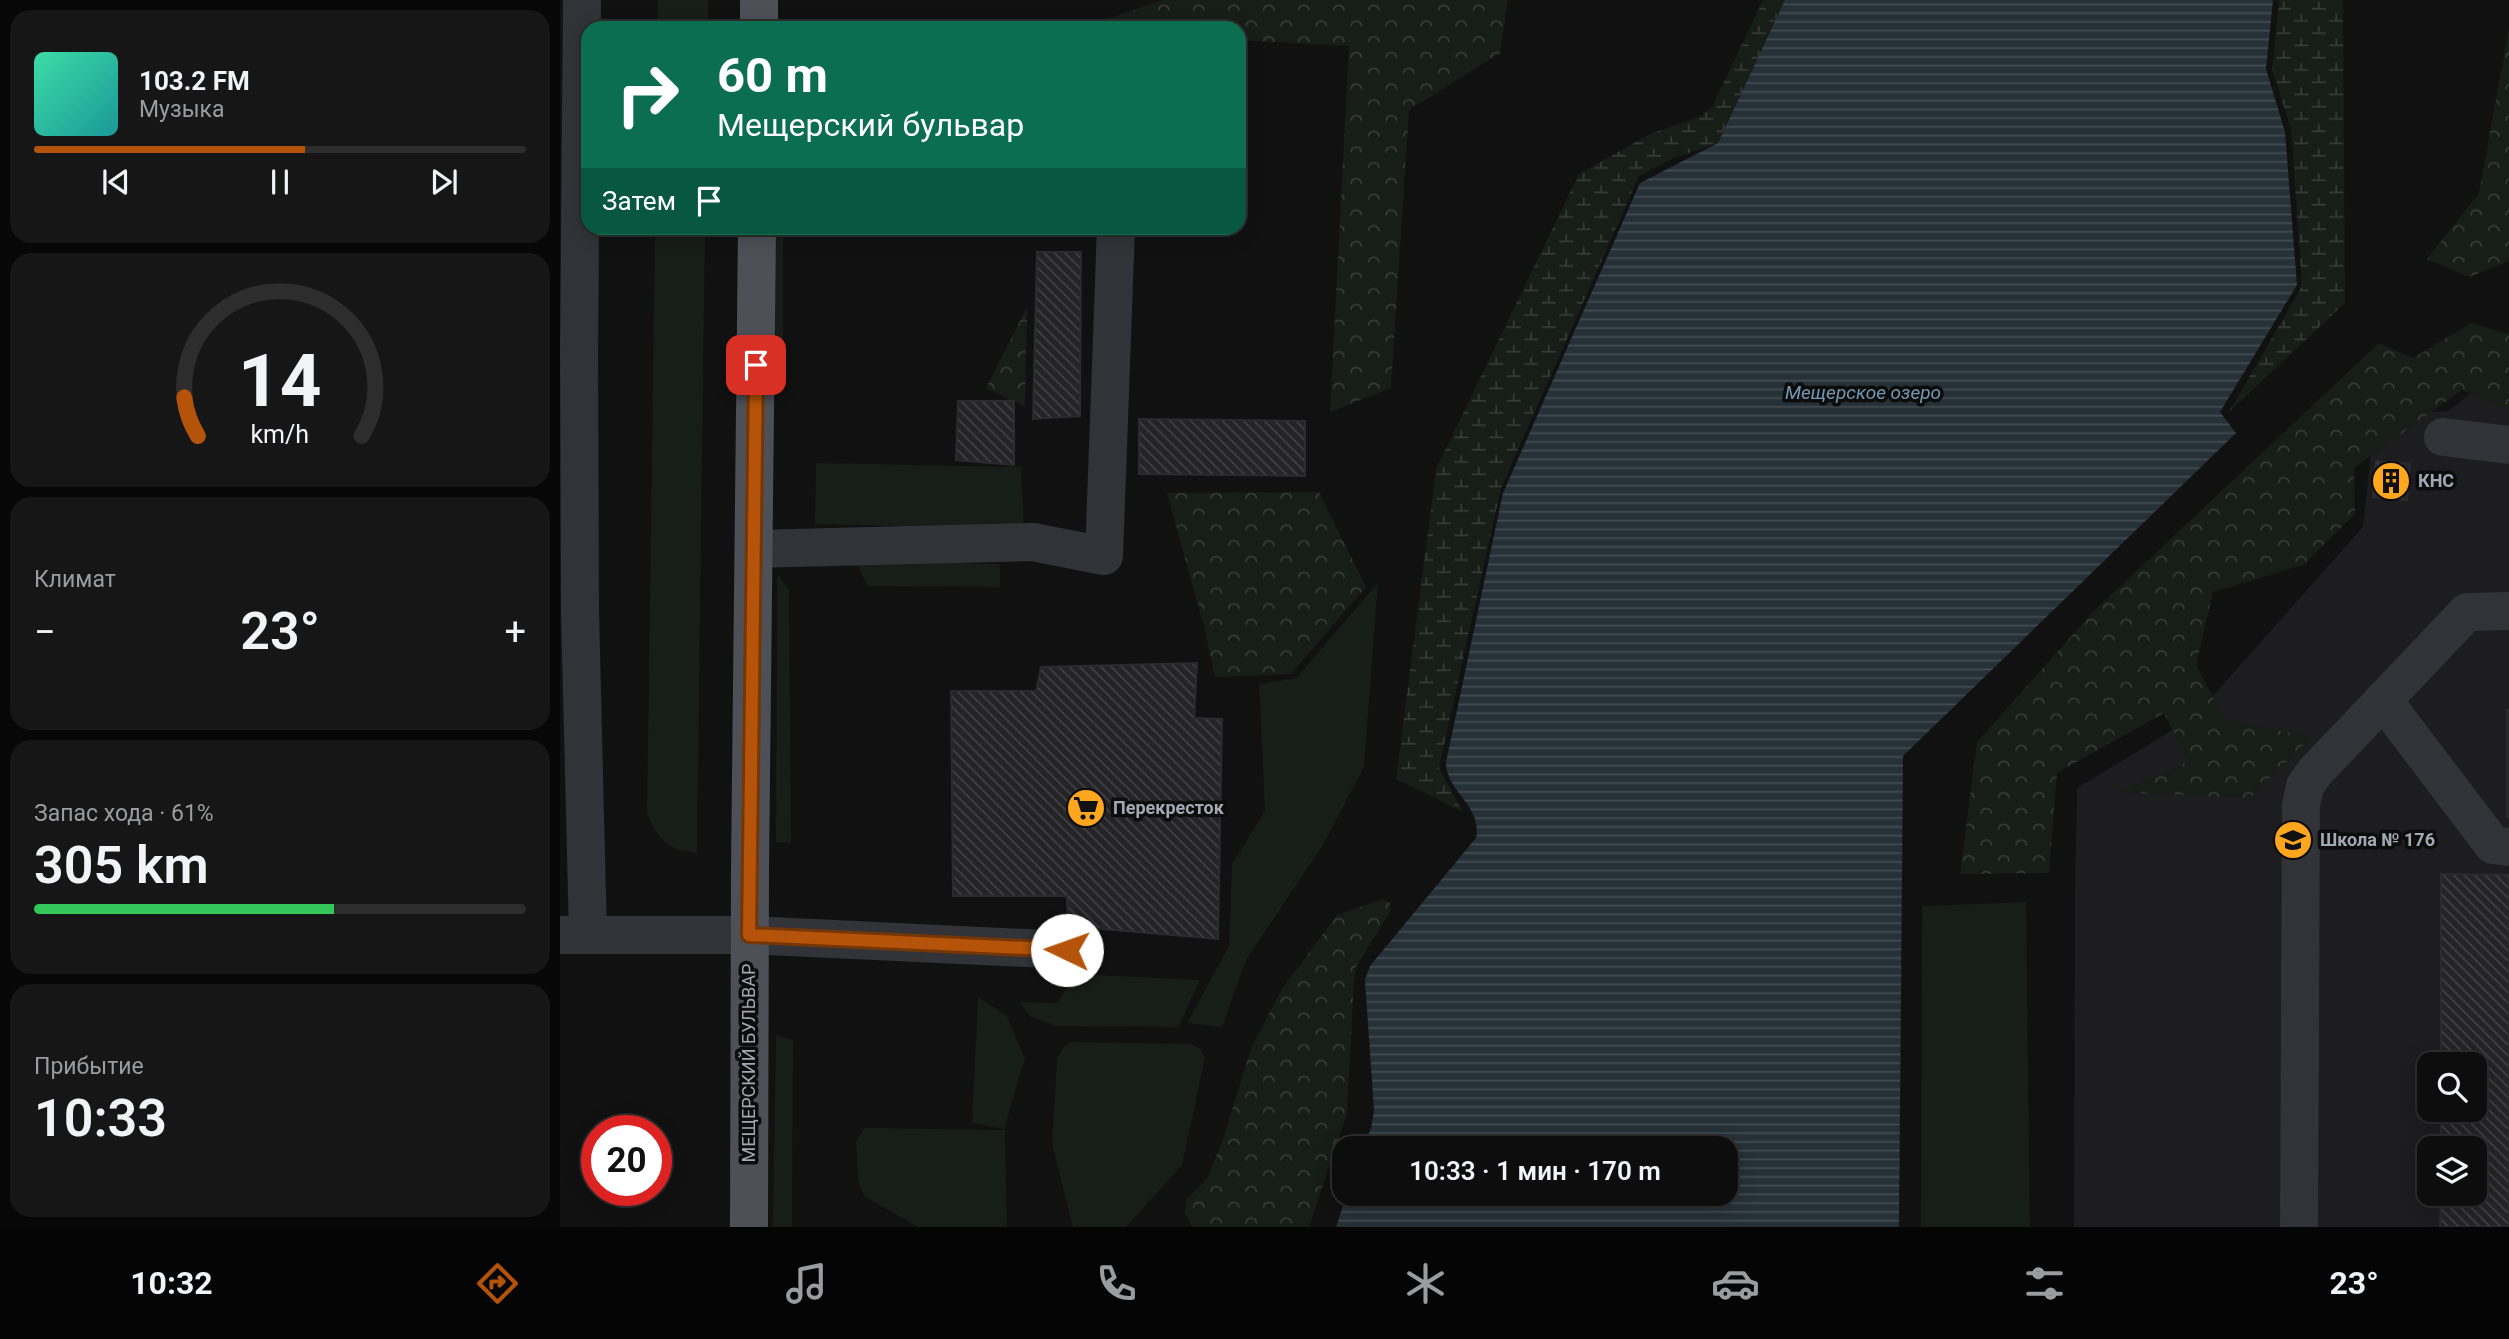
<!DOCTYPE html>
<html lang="ru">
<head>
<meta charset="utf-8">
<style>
	body { margin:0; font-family:Roboto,sans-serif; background:#161617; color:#f1f3f6; height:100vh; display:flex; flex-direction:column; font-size:26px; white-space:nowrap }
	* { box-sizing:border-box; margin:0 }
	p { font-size:23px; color:#9a9c9e }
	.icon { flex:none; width:38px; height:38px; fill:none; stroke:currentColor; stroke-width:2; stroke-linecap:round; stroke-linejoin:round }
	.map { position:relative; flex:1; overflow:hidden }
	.drawer { display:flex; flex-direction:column; gap:10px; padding:10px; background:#070708; width:560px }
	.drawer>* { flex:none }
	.guide { position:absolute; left:21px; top:21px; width:665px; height:214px; border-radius:21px; box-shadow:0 4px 18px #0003,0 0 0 2px #2d2d2e; background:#0b6e4f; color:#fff; overflow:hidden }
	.tools { position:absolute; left:1857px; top:1052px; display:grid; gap:14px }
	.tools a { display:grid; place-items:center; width:70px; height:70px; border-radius:14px; background:#0d0d0e; box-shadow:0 4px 18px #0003,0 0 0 2px #2d2d2e; font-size:35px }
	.speed { position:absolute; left:21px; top:1115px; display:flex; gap:14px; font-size:35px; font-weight:700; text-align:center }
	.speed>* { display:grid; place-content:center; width:91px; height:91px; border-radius:50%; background:#0d0d0e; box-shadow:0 4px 18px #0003,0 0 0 2px #2d2d2e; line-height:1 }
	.speed .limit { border:10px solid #d22; background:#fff; color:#111 }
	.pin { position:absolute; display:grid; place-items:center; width:60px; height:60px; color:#fff; margin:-30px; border-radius:14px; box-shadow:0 4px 10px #0006 }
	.me { position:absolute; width:77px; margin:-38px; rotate:273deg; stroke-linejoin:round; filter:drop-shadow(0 0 5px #0008) }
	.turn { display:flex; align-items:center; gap:24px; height:147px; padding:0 21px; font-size:32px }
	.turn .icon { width:91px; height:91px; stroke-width:2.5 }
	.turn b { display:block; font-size:49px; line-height:60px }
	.then { display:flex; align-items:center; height:66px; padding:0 21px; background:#0003; gap:14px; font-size:26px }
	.big { font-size:52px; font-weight:600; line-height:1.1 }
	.drawer .card { flex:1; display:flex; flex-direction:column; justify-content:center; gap:10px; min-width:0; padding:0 24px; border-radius:21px; background:#161617 }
	.drawer .dial { align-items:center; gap:0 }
	.dial svg { height:182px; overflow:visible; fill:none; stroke:#2d2d2e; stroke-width:7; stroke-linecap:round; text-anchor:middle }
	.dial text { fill:#f1f3f6; stroke:none }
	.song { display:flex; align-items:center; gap:21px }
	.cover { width:84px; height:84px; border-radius:10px; background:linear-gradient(135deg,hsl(160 70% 55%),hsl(180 70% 35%)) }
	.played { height:7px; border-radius:4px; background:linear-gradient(90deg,#b45309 55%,#2d2d2e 55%) }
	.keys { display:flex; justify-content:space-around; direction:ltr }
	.heat { display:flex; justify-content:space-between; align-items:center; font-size:38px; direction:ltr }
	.charge { height:10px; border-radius:5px; background:linear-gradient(90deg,#34c759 61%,#2d2d2e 0) }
	.trip { position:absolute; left:772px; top:1136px; width:406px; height:70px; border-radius:21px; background:#0d0d0e; box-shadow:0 4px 18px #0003,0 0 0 2px #2d2d2e; font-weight:600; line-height:70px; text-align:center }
	.menu { display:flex; height:112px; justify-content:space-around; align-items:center; background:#050506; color:#9a9c9e }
	.menu .icon { width:49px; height:49px }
	.menu .selected { color:#b45309 }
	.menu b { font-size:32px; color:#f1f3f6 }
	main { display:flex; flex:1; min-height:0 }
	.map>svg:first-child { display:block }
	.built { fill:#1d1d1f; fill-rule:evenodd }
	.grass { fill:#171d17 }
	.forest { fill:url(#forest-crowns) }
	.wetland { fill:url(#wetland-marsh) }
	.water { fill:url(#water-rules) }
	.building { fill:url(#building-back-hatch); stroke:#2b2b2f; stroke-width:2 }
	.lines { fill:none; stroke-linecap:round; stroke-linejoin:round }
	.minor { stroke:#313338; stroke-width:38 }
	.major { stroke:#4d5057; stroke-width:38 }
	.route-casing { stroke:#753606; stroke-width:18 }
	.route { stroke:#b45309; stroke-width:12 }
	.labels { text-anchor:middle; stroke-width:7; stroke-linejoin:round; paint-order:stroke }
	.poi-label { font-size:18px; font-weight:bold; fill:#a1a8b4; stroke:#0c0c0d; text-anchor:start }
	.street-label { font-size:18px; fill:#a1a8b4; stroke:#0c0c0d }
	.water-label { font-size:19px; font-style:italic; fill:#7599b2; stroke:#0c0c0d }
</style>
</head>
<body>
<main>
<section class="drawer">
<div class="card">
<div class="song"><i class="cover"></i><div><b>103.2 FM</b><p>Музыка</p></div></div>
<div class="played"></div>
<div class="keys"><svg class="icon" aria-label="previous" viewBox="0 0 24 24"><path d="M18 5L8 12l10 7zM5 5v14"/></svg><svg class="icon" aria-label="pause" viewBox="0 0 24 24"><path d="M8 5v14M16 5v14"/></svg><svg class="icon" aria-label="next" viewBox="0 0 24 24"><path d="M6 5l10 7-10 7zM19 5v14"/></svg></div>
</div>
<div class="card dial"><svg viewBox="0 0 100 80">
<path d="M14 69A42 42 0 1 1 86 69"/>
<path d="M14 69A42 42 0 0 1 8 52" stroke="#b45309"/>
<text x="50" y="56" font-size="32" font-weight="700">14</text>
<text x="50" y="72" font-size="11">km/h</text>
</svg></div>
<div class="card"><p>Климат</p>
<div class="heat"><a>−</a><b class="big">23°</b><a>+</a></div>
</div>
<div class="card"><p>Запас хода · 61%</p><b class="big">305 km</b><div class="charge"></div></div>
<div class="card"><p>Прибытие</p><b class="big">10:33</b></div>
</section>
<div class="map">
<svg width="1949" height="1227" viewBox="0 0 1949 1227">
	<defs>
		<pattern id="forest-crowns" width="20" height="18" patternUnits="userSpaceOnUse" patternTransform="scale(1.75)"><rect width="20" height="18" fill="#171d17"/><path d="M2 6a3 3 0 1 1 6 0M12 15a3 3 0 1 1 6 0" fill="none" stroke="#363b36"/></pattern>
		<pattern id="wetland-marsh" width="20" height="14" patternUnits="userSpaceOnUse" patternTransform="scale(1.75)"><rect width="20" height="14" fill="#171d17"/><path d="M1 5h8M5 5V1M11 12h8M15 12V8" fill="none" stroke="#363b36"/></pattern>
		<pattern id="water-rules" width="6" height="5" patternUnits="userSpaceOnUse" patternTransform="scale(1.75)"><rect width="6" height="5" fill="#263037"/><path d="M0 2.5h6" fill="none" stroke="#424b52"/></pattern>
		<pattern id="building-back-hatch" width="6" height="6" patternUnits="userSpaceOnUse" patternTransform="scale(1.75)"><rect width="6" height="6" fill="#242426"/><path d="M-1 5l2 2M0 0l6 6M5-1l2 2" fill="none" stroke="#414143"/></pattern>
	</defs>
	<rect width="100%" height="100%" fill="#111112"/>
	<path class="built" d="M1949 364V1227H1514L1515 892 1517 788 1634 717 1803 527 1815 416 1888 411ZM1869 1064H1914V1110H1869ZM1869 1148H1914V1194H1869Z"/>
	<g class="grass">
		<rect x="98" y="0" width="50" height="28"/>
		<path d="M95 228H145L137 853C106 850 98 840 87 812Z"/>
		<polygon points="215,228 223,228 223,388 215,381"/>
		<polygon points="256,463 461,467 464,529 255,524"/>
		<polygon points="294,560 440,564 440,587 308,586"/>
		<polygon points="217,574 229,590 231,843 216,842"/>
		<polygon points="818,583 804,767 763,845 686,960 662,1027 627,1023 669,946 672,864 705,811 699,684 736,678"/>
		<polygon points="1466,902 1470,1227 1361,1227 1362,906"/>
		<polygon points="515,974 640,980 618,1027 496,1026 471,1017 459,1002 498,1003"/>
		<polygon points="418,997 446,1015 465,1058 444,1129 412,1123"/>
		<polygon points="216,1035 233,1040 232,1227 213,1227"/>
		<polygon points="511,1042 631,1044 640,1049 645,1058 622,1165 566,1227 513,1227 492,1144 497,1059 502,1049"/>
		<polygon points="305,1128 445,1130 447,1227 358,1227 304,1196 298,1181 296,1142"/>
	</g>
	<g class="forest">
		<polygon points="603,0 948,0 940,53 849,110 831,388 770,412 789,46 679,40 679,28 520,28"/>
		<polygon points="1949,27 1949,261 1909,277 1867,259 1919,193"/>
		<polygon points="467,307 465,407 426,388"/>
		<polygon points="1911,323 1949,334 1949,406 1940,407 1902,390 1794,468 1795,514 1743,565 1653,592 1636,665 1665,720 1752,737 1690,798 1557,792 1629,762 1604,713 1497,773 1489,873 1400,874 1417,742 1532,613 1819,343 1853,358"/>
		<polygon points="759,492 806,587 731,674 655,677 644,627 607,493"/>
		<polygon points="823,899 830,903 830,912 796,967 794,980 787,1113 749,1227 632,1227 625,1213 626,1200 647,1179 664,1136 692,1046 722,989 777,915"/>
	</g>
	<g class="wetland">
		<polygon points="1203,0 1225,0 1158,143 1114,158 1079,176 941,488 879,768 903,812 836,779 876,469 1019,174 1090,134 1141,116 1152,107"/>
		<polygon points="1719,0 1783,0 1785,303 1669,412 1742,286 1731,129 1712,69"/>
	</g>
	<path class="water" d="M1225 0H1713L1706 69 1725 132 1737 285 1660 412 1676 433 1343 756 1339 1227H776L787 1194H1166V1148H803L811 1128 814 1110 805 980 810 966 916 838C923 806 886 792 886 762L943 493 1080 183 1158 143Z"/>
	<g class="building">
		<polygon points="477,252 521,252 520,416 473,419"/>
		<polygon points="398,401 454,401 454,465 396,460"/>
		<polygon points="579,419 745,421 745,476 579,474"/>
		<polygon points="1816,461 1850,464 1847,500 1813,497"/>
		<polygon points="637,663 634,718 662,719 658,939 508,926 507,896 393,896 391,691 476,691 481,667"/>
		<rect x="1947" y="710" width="2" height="107"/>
		<polygon points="1881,874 1949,875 1949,1227 1880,1227 1881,1194 1914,1194 1914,1148 1881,1148 1881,1110 1914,1110 1914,1064 1881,1064"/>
	</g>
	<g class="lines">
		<g class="minor">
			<polyline points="22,0 19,352 20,611 28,935"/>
			<polyline points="1883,437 1949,445"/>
			<polyline points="194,549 473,542 544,556 556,228"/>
			<polyline points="1823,700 1933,845 1949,847"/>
			<polyline points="0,935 189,935 507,950"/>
			<polyline points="1739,1227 1741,805 1745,786 1754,773 1907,612 1949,611"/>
		</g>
		<g class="major">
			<polyline points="199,28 199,0"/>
			<polyline points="189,1227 190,868 197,228"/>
		</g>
	</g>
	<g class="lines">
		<defs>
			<polyline id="route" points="196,365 189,935 507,950"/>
		</defs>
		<use href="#route" class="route-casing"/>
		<use href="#route" class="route"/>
	</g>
	<defs>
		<symbol id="building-disc" viewBox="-11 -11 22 22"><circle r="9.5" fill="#fea61d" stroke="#0c0c0d"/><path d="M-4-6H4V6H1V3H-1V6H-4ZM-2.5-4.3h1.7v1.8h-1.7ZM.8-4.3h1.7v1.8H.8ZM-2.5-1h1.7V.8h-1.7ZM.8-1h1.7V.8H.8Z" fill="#111"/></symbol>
		<symbol id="supermarket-disc" viewBox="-11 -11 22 22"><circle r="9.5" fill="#fea61d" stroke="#0c0c0d"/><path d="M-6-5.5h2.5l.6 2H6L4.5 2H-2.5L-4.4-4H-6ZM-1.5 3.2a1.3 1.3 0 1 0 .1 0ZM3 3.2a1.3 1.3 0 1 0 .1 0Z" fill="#111"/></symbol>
		<symbol id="school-disc" viewBox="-11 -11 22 22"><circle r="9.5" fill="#fea61d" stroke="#0c0c0d"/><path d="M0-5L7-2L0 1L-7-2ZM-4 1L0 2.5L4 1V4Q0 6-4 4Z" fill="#111"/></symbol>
	</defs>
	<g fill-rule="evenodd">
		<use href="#building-disc" x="1809" y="459" width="44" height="44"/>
		<use href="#supermarket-disc" x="504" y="786" width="44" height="44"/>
		<use href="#school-disc" x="1711" y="818" width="44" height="44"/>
	</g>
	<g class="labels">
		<g class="poi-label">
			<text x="1858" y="487">КНС</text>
			<text x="553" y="814">Перекресток</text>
			<text x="1760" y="846">Школа № 176</text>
		</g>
		<g class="street-label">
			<text transform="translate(189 1063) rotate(-90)" y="6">МЕЩЕРСКИЙ БУЛЬВАР</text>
		</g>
		<g class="water-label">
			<text x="1303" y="399">Мещерское озеро</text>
		</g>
	</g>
</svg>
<div class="tools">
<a><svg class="icon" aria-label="search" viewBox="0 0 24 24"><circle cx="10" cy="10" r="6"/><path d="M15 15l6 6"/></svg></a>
<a><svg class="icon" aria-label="layers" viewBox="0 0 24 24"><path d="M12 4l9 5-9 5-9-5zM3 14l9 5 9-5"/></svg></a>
</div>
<div class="speed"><div class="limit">20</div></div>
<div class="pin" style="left:196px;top:365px;background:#d93025"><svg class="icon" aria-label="arrive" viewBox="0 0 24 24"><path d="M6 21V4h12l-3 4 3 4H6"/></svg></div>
<svg class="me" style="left:507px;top:950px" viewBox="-20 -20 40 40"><circle r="19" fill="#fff"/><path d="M0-13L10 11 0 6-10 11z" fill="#b45309"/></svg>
<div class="trip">10:33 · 1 мин · 170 m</div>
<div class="guide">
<div class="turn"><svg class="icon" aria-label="right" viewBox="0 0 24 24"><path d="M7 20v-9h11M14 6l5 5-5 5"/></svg><div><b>60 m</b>Мещерский бульвар</div></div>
<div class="then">Затем<svg class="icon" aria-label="arrive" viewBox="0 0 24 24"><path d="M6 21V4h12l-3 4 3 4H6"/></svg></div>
</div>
</div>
</main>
<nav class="menu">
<b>10:32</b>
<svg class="icon selected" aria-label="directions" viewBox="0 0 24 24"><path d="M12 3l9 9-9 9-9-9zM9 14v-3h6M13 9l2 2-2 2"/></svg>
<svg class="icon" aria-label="music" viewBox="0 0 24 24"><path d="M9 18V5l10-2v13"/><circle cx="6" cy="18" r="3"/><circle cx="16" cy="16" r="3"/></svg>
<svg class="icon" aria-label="phone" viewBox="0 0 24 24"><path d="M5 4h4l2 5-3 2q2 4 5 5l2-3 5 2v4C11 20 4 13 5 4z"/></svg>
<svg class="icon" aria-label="climate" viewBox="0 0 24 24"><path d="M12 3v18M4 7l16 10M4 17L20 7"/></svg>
<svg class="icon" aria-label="car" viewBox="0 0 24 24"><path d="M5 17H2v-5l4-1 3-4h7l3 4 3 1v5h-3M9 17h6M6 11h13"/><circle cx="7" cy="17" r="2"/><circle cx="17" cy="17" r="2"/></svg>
<svg class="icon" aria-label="filters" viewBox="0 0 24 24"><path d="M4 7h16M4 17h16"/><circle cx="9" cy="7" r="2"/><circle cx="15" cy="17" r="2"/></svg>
<b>23°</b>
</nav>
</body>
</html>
